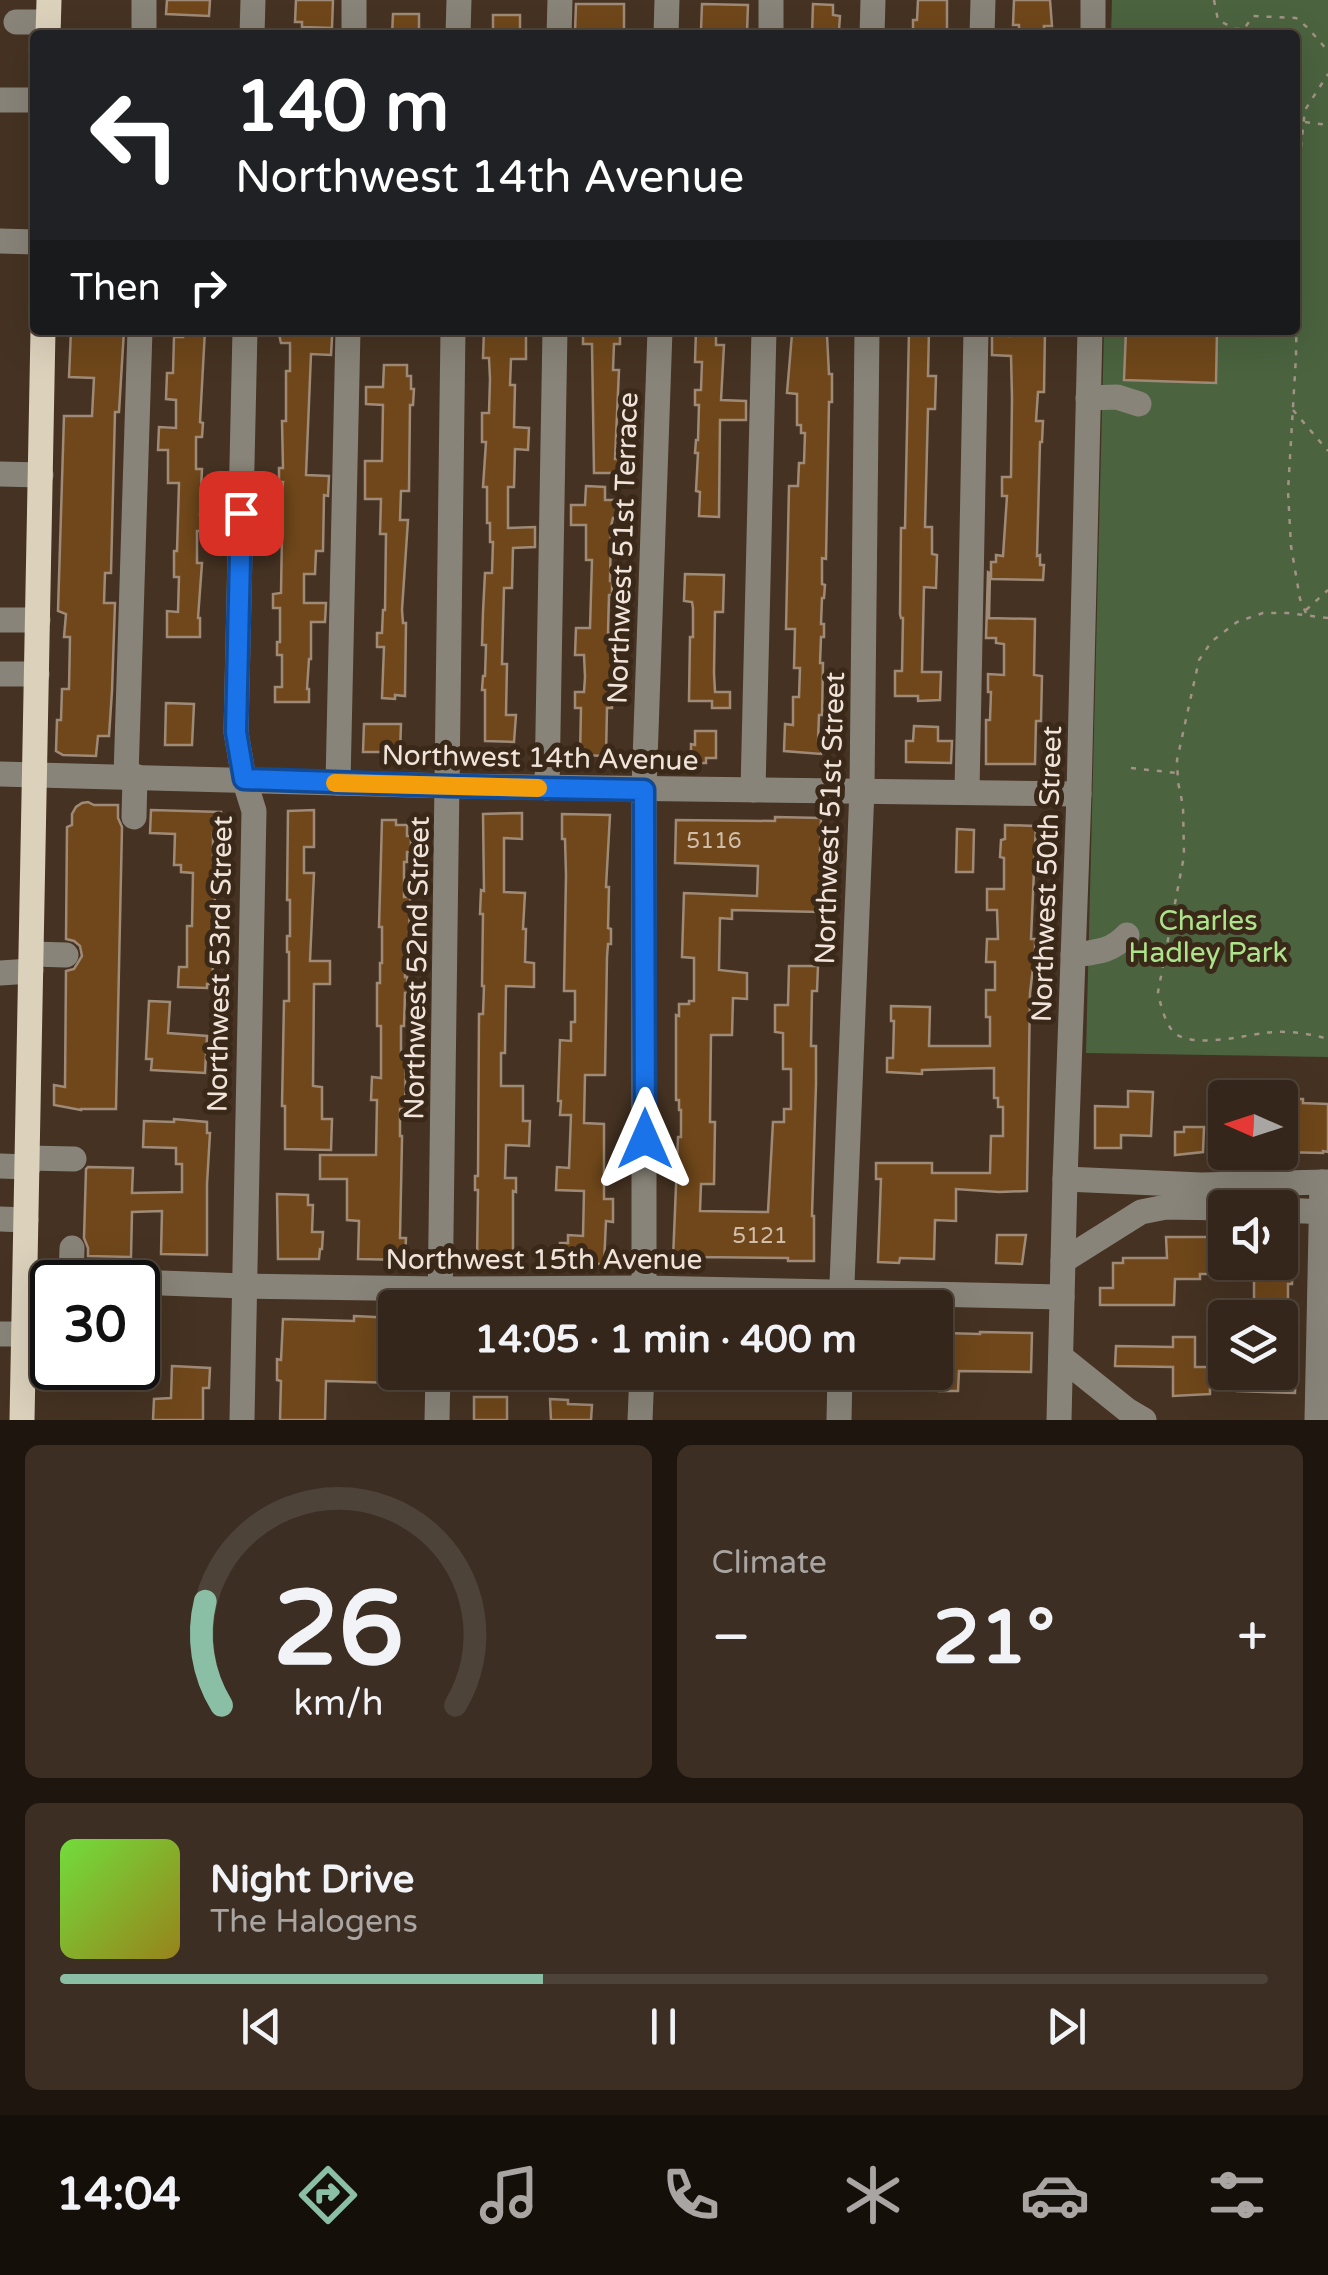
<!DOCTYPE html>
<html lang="en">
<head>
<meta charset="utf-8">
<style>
	body { margin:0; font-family:"Varela Round",sans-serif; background:#3c2e23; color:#f1f3f6; height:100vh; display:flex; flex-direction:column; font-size:38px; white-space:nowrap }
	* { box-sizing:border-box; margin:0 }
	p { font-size:32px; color:#a9a5a2 }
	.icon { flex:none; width:55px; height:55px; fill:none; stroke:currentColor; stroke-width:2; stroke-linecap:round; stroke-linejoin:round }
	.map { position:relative; height:1420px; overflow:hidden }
	.side { display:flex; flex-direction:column; gap:25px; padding:25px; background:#1d150e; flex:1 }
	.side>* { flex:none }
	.guide { position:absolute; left:30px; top:30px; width:1270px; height:305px; border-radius:10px; box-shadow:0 10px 40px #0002,0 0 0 2px #4e4339; background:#202124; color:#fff; overflow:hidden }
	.needle { width:65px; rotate:273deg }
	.tools { position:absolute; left:1208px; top:1080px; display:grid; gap:20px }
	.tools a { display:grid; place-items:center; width:90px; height:90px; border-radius:10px; background:#34261a; box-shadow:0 10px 40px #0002,0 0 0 2px #4e4339; font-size:50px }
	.speed { position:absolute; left:30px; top:1260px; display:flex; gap:20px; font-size:50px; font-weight:700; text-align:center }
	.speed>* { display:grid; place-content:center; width:130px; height:130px; border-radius:50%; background:#34261a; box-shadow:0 10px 40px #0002,0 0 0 2px #4e4339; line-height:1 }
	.speed .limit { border:5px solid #111; border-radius:15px; background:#fff; color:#111 }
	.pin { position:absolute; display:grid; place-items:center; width:85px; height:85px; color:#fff; margin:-42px; border-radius:20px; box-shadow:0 5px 15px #0006 }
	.me { position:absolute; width:110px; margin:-55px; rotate:0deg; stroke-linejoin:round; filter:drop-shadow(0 0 8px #0008) }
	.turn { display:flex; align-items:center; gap:35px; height:210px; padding:0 40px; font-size:45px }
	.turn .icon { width:130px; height:130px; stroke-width:2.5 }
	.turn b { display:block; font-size:70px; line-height:85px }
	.then { display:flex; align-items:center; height:95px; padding:0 40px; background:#0003; gap:20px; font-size:38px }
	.big { font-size:75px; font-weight:700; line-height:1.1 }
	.side .tile { flex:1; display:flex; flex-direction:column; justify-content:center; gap:15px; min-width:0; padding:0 35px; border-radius:15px; background:#3c2e23 }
	.side .dial { align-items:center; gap:0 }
	.dial svg { height:260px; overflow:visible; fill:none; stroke:#4e4339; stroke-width:7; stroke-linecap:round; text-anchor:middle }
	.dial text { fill:#f1f3f6; stroke:none }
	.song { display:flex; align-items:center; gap:30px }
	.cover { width:120px; height:120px; border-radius:15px; background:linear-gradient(135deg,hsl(100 70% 55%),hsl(50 70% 35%)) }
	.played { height:10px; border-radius:5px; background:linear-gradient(90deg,#8abfa5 40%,#4e4339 40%) }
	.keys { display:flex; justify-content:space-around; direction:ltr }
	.heat { display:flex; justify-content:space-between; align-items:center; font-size:55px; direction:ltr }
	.side .tiles { flex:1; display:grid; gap:25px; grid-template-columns:1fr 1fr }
	.tile:last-child { grid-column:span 2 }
	.trip { position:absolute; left:378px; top:1290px; width:575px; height:100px; border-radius:10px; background:#34261a; box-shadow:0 10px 40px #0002,0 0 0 2px #4e4339; font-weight:700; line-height:100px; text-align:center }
	.menu { display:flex; height:160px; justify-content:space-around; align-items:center; background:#150f0a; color:#a9a5a2 }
	.menu .icon { width:70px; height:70px }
	.menu .active { color:#8abfa5 }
	.menu b { font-size:45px; color:#f1f3f6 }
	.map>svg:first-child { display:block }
	.green { fill:#4b633f }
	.building { fill:#6f471a; stroke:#9f8a77; stroke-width:2.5 }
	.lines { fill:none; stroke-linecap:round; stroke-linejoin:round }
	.path { stroke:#a29386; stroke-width:2.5; stroke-dasharray:5 8; stroke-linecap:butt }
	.minor { stroke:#898479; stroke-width:25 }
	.major { stroke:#dcd1bb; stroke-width:25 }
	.route-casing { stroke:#114b97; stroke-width:25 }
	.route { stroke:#1a73e8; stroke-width:18 }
	.slow { stroke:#f59e0b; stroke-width:18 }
	.labels { text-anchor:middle; stroke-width:10; stroke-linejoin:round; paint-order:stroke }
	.number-label { font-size:22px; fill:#d0bdaa }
	.street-label { font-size:28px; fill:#f0e4da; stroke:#3a2818 }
	.park-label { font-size:28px; fill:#ace48c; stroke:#3a2818 }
</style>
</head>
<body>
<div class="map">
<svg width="1328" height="1420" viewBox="0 0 1328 1420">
	<rect width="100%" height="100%" fill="#453222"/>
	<polygon class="green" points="1112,0 1328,0 1328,1057 1086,1053 1104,330 1295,330 1295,35 1111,35"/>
	<g class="building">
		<polygon points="167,0 210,0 209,16 166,14"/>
		<polygon points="296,0 333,0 332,28 302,27 302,22 295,22"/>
		<polygon points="918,0 947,0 947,35 913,35 913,20 917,20"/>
		<polygon points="1014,0 1050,0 1052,26 1044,26 1044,35 1019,35 1019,25 1013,25"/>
		<polygon points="576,4 624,4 624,34 575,33"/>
		<polygon points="702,4 748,5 747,32 701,30"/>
		<polygon points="813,4 833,5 833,15 840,16 839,30 833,30 832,35 812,35"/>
		<polygon points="393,14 419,14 419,35 392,35"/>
		<rect x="493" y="15" width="27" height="20"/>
		<polygon points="71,330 124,330 119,412 115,412 111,573 105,573 104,603 115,603 112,691 109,736 98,736 96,756 63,755 56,751 57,720 61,720 62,689 69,689 70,637 64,637 66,614 58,611 64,416 92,416 94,378 69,377"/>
		<polygon points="183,330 205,330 200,422 203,423 202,437 196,437 196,469 202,469 200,515 205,516 204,531 197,531 197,563 202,563 198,618 200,618 200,637 167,637 167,611 178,612 179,577 174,577 174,551 177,551 179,483 168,483 168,450 158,450 159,427 176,428 176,400 166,399 167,373 173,373 174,337 183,337"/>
		<polygon points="278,330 331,330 332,337 331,355 311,354 306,475 329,476 328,496 324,495 323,551 316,551 315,574 304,574 304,603 326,603 325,622 311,622 311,659 309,659 307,689 309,689 309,702 275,702 275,687 282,687 282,655 277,655 277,642 280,642 280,608 273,608 273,594 281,593 282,533 278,533 278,511 281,511 283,482 279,482 279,468 283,468 282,421 286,421 286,371 290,371 290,343 281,343"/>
		<polygon points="484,330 526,330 526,359 511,359 510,385 515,385 514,427 529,428 528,450 515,449 514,487 508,487 508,528 535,527 535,547 513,548 512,588 504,588 502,664 507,664 506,715 516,715 514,742 485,741 485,690 482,690 483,676 485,676 486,645 482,645 483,612 485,573 492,573 493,542 490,542 490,523 487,523 487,487 483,487 486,442 482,442 482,413 489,413 490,379 489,358 483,358"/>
		<polygon points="583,330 620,330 620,344 614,344 613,370 619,370 615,459 619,459 619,473 594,473 592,344 583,344"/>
		<polygon points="696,330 716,330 716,345 724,345 721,400 746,401 746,420 720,420 719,517 699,516 700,492 696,491 698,453 695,453 696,440 698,440 699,405 695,405 695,390 701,390 702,362 695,362"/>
		<polygon points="909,330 929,330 928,376 936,376 935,409 928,409 925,527 932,527 932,554 937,555 936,588 924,587 922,672 941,672 940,700 918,701 918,696 895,696 895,671 902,671 903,618 901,618 900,614 901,528 905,528"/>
		<polygon points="1010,330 1045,330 1044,392 1038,392 1036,421 1043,421 1042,442 1040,442 1037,556 1040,555 1040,565 1044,565 1043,580 991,579 991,562 996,562 996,555 1003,556 1007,496 1002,496 1002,477 1011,477 1012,398 1011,356 992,355 992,335 1010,336"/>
		<polygon points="1126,330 1217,330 1216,383 1124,380"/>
		<polygon points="792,334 827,335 829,374 832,374 832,402 829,402 826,559 822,558 822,584 825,585 824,598 822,598 821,624 824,624 824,637 821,637 820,663 823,663 822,715 819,715 818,741 822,741 821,754 784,751 785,724 793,725 793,697 799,697 800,668 794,668 795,629 786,629 789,486 798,486 799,463 804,463 805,433 801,433 801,425 797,425 797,394 787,393"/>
		<polygon points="384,365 407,365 407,376 411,376 411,389 414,389 413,405 410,405 409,491 401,491 400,520 408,520 402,610 403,623 406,623 405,696 395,695 395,699 382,698 384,647 377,647 377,633 382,633 383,610 385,610 386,534 380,534 381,499 365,499 365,461 382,461 383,405 366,404 366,387 383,387"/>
		<polygon points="586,486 605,487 605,500 616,500 616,518 613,518 611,526 610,581 612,581 612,595 609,595 608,633 613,633 612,708 607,708 606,756 580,755 581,708 575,708 575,692 584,692 585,677 584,655 575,655 576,628 590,628 592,560 586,560 586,525 571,525 571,505 585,505"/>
		<polygon points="988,572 990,573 989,618 1035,619 1034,675 1042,676 1041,721 1036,721 1035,764 986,764 986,720 990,720 991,692 988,692 988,674 1004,675 1004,644 996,643 996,638 986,638"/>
		<polygon points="685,574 724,575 723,612 715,612 714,673 715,692 730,692 730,708 712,708 712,701 689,701 690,637 693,637 693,608 692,602 684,601"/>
		<polygon points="166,703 194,704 192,745 165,745"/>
		<polygon points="364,724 401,724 400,752 363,752"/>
		<polygon points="914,726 938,727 938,741 952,741 951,763 906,762 906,741 913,741"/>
		<polygon points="695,731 716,731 716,758 706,758 706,763 691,763 691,744 695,745"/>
		<polygon points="88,802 94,805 118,805 118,818 122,827 116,1109 81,1109 81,1110 54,1105 54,1085 65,1087 66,971 74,969 82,956 80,946 74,941 66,939 67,827 72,825 72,814 76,807 82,803"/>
		<polygon points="151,810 221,812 220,833 213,833 213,863 216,863 214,928 218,928 218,943 214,943 212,984 207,984 207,988 178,987 179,967 187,967 187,926 192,926 193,873 181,872 181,865 174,865 175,834 150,833"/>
		<polygon points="314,810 314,847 304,847 304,873 314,873 310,961 330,961 330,984 314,984 313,1086 322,1087 322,1119 332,1119 331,1150 285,1149 285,1106 282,1106 284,1001 289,1001 289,952 287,952 287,936 290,936 290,900 287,900 288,811"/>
		<polygon points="522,813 522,839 504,838 504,892 525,893 523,929 526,929 525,962 534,963 534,987 506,986 505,1053 501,1053 501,1086 523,1086 523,1121 530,1121 529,1146 506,1145 505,1178 516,1178 516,1192 513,1191 513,1262 477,1261 478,1190 475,1190 475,1176 478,1176 479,1014 483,1014 484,986 482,986 483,914 480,914 481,890 484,891 483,814"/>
		<polygon points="562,814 610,815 606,887 609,887 608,928 611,929 611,944 608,944 607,957 605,1075 585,1075 584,1123 604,1124 604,1199 613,1199 613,1222 606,1221 604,1264 559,1263 560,1243 568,1243 568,1235 583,1236 584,1191 556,1190 557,1167 569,1168 571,1115 560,1115 561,1101 558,1101 560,1040 571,1041 571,1022 575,1022 575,991 564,991 566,875 565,839 562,839"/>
		<polygon points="775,817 821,818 820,852 823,852 820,912 732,910 732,919 720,918 719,970 747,973 747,999 733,998 732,1035 711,1035 710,1122 715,1122 714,1184 701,1184 700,1211 768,1212 773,1122 784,1122 784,1109 791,1109 791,1069 783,1069 783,1033 775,1032 775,1005 788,1005 789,966 818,966 817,991 812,991 811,1046 816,1046 816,1084 812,1216 814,1216 814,1261 788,1261 788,1258 696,1257 696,1260 673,1259 678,1137 681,1137 681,1110 679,1110 679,1100 676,1100 676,1015 679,1016 679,1004 689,1004 689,1001 694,1001 694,958 682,957 684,893 757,896 758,866 675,863 676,820 775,821"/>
		<polygon points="382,820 396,820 396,825 407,825 407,836 411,836 411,852 407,852 407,862 404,862 404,897 410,897 410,910 408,951 405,950 405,977 407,977 407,993 405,993 404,1026 401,1026 401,1057 406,1057 405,1109 400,1109 400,1136 402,1136 402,1140 400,1238 406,1238 405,1260 358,1259 359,1221 347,1220 347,1179 320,1179 320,1155 376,1155 377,1100 371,1100 372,1077 381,1078 381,1026 377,1026 377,983 380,983 380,963 382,963 382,927 379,927"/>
		<polygon points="1005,825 1036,826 1031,939 1035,939 1035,951 1030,993 1027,1191 999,1192 956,1189 956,1221 935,1220 934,1259 900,1258 899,1263 878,1262 881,1179 876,1179 876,1163 932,1163 932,1173 990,1173 991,1136 1003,1136 1003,1107 998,1107 998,1098 994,1098 994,1068 922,1070 922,1074 887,1072 887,1058 893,1058 894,1021 891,1021 891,1006 930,1007 929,1046 990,1046 990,1017 986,1017 986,990 995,990 995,962 986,962 987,939 998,939 997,910 987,910 987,889 1004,889 1004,858 1000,857 1001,840 1005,839"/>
		<polygon points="957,829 974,830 973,872 956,872"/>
		<polygon points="149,1001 170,1002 168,1033 207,1036 205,1073 151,1070 152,1059 146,1059"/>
		<polygon points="1128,1091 1153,1092 1151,1136 1121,1135 1121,1148 1095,1148 1095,1106 1128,1107"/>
		<polygon points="1280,1099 1303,1099 1303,1103 1328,1104 1328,1152 1323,1151 1323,1153 1280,1152"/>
		<polygon points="174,1119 207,1122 207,1133 210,1133 207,1184 207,1255 161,1254 162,1211 132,1212 131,1257 88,1256 88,1248 84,1238 86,1169 88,1167 133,1168 132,1193 182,1192 182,1164 176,1164 176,1148 143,1147 144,1121 174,1122"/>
		<polygon points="1184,1127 1204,1127 1203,1152 1175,1155 1175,1132 1184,1132"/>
		<polygon points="277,1194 308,1195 308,1205 313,1205 312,1232 323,1232 322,1249 320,1249 319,1259 278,1259"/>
		<polygon points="1280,1234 1293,1235 1292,1284 1288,1284 1288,1305 1254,1304 1254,1274 1280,1275"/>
		<polygon points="997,1235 1026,1235 1022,1264 996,1263"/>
		<polygon points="1166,1237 1218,1237 1218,1274 1200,1274 1200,1279 1175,1279 1174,1305 1100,1305 1100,1288 1113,1288 1113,1263 1123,1263 1123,1258 1167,1258"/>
		<polygon points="354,1316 395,1318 395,1383 326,1381 325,1420 280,1420 281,1381 277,1380 277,1359 281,1360 283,1319 354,1321"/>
		<polygon points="980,1332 1032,1333 1031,1372 959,1371 958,1391 939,1391 944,1333 980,1334"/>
		<polygon points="1173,1337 1195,1337 1195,1367 1210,1367 1210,1394 1173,1396 1173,1367 1115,1366 1116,1346 1173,1347"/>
		<polygon points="1280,1360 1296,1360 1295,1393 1237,1391 1238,1372 1280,1372"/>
		<polygon points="172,1366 210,1368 209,1388 203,1388 203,1420 153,1420 154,1399 171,1398"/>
		<polygon points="46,1368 101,1368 100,1370 114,1371 113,1390 45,1386"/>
		<rect x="474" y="1397" width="33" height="23"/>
		<polygon points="550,1399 568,1400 568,1404 592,1405 591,1420 551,1420"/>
	</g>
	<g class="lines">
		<g class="path">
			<polyline points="1214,0 1218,20 1235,29 1244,29 1253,16 1296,18 1308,28 1328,51"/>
			<polyline points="1305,122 1328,125"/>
			<polyline points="1293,410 1328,451"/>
			<polyline points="1306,610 1328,590"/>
			<polyline points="1306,613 1300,599 1291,546 1288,491 1296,356 1299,164 1305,110 1328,74"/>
			<path d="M1328 618 1287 613H1263L1237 622 1212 641 1199 660 1177 760 1178 782 1183 806 1184 856 1158 992C1160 1003 1166 1028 1177 1035 1199 1047 1242 1036 1264 1033 1285 1030 1308 1033 1328 1039"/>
			<polyline points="1131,768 1177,773"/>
		</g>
		<g class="minor">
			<polyline points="16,22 48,22"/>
			<polyline points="144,35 144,0"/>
			<polyline points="252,35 253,0"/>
			<polyline points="354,35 354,0"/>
			<polyline points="458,35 459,0"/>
			<polyline points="559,35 560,0"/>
			<polyline points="666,35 667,0"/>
			<polyline points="771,35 771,0"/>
			<polyline points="872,35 873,0"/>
			<polyline points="982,35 983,0"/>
			<polyline points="1093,35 1093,0"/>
			<polyline points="0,100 35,100"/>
			<polyline points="0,241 35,242"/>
			<polyline points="1088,398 1117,397 1139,404"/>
			<polyline points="0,474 41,475"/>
			<polyline points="1,620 38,620"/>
			<polyline points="0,674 37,674"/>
			<polyline points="0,774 449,786 1079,794"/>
			<polyline points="126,776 140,330"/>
			<polyline points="338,783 348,330"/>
			<polyline points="547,788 555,330"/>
			<polyline points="753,790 764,330"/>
			<polyline points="967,791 976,330"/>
			<polyline points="134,817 135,776"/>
			<polyline points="32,954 66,955"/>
			<path d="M1073 955C1096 952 1111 952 1127 935"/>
			<polyline points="0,973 31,971"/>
			<polyline points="28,1158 74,1159"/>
			<polyline points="0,1166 28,1167"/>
			<polyline points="1065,1179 1201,1185 1328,1182"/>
			<polyline points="1280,1210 1328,1212"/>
			<polyline points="0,1219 26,1220"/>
			<polyline points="1063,1261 1141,1212 1166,1207 1225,1208"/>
			<polyline points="25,1278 244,1286 440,1289 645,1288 1062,1297"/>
			<polyline points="71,1280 72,1248"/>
			<polyline points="440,1308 453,330"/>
			<polyline points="644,1308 644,789 660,330"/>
			<polyline points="841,1308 862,789 867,330"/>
			<polyline points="0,1334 24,1334"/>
			<polyline points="1061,1357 1127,1410 1144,1420"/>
			<polyline points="242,1420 254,811 244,779 236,732 245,330"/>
			<polyline points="437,1420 438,1372"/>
			<polyline points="640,1420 642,1372"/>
			<polyline points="839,1420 840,1372"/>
			<polyline points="1059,1420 1065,1179 1079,794 1090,330"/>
			<polyline points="1317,1420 1322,1182"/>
		</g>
		<g class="major">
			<polyline points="48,35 49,0"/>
			<polyline points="22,1420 43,330"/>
		</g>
	</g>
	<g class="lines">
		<defs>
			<polyline id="route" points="241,513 236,732 244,779 449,786 644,790 645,1139"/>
		</defs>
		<use href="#route" class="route-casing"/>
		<use href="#route" class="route"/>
		<polyline class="slow" points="335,783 538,788"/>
	</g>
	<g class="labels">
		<g class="number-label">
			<text x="714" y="848">5116</text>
			<text x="760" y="1243">5121</text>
		</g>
		<g class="street-label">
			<text transform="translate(622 548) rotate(-88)" y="10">Northwest 51st Terrace</text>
			<text transform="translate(540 757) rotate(1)" y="10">Northwest 14th Avenue</text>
			<text transform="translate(829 818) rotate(-88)" y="10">Northwest 51st Street</text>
			<text transform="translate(1046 874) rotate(-88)" y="10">Northwest 50th Street</text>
			<text transform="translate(219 964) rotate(-89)" y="10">Northwest 53rd Street</text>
			<text transform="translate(416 968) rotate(-89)" y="10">Northwest 52nd Street</text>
			<text x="544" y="1269">Northwest 15th Avenue</text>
		</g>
		<g class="park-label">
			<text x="1208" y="930">Charles<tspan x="1208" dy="32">Hadley Park</tspan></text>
		</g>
	</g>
</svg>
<div class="tools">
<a><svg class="needle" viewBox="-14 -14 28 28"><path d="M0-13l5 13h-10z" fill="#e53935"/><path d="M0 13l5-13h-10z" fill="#a9a5a2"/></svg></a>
<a><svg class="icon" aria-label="sound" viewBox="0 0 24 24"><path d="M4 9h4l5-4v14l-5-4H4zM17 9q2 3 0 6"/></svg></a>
<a><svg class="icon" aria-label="layers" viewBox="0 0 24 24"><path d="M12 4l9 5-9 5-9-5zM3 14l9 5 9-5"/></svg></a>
</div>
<div class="speed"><div class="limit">30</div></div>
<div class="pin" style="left:241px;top:513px;background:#d93025"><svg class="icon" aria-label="arrive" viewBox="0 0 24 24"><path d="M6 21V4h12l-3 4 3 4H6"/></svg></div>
<svg class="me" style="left:645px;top:1139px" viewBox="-20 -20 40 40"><path d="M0-17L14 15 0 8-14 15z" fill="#1a73e8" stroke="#fff" stroke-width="4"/></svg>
<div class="trip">14:05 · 1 min · 400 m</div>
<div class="guide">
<div class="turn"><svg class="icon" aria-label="left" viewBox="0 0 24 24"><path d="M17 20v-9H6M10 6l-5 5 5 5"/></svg><div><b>140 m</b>Northwest 14th Avenue</div></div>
<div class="then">Then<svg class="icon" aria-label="right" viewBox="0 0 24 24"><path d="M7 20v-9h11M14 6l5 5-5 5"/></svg></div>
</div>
</div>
<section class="side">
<div class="tiles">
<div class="tile dial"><svg viewBox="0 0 100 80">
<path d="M14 69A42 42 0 1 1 86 69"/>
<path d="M14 69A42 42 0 0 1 9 37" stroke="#8abfa5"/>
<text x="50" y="56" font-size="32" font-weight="700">26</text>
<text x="50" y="72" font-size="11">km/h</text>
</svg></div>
<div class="tile"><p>Climate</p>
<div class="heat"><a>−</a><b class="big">21°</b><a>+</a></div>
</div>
<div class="tile">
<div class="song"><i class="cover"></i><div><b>Night Drive</b><p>The Halogens</p></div></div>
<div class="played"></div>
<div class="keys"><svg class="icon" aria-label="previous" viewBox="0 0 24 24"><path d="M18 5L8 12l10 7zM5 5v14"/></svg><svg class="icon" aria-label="pause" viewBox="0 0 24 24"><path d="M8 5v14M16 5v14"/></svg><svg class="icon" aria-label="next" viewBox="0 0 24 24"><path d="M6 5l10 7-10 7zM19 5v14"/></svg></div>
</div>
</div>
</section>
<nav class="menu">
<b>14:04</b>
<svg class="icon active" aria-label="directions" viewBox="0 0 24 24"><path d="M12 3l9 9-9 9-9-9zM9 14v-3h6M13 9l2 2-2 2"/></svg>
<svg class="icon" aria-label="music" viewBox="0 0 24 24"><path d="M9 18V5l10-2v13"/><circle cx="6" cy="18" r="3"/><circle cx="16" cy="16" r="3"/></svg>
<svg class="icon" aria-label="phone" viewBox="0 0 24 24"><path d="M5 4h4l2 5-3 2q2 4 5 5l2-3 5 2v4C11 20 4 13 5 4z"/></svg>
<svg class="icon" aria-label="climate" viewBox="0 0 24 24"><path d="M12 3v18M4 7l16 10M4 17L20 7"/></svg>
<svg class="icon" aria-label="car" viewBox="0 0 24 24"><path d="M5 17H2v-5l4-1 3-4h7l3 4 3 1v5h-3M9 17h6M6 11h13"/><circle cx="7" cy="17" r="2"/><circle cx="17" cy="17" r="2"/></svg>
<svg class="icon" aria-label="filters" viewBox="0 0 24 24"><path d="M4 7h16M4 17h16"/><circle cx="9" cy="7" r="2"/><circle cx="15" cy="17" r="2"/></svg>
</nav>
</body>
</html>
